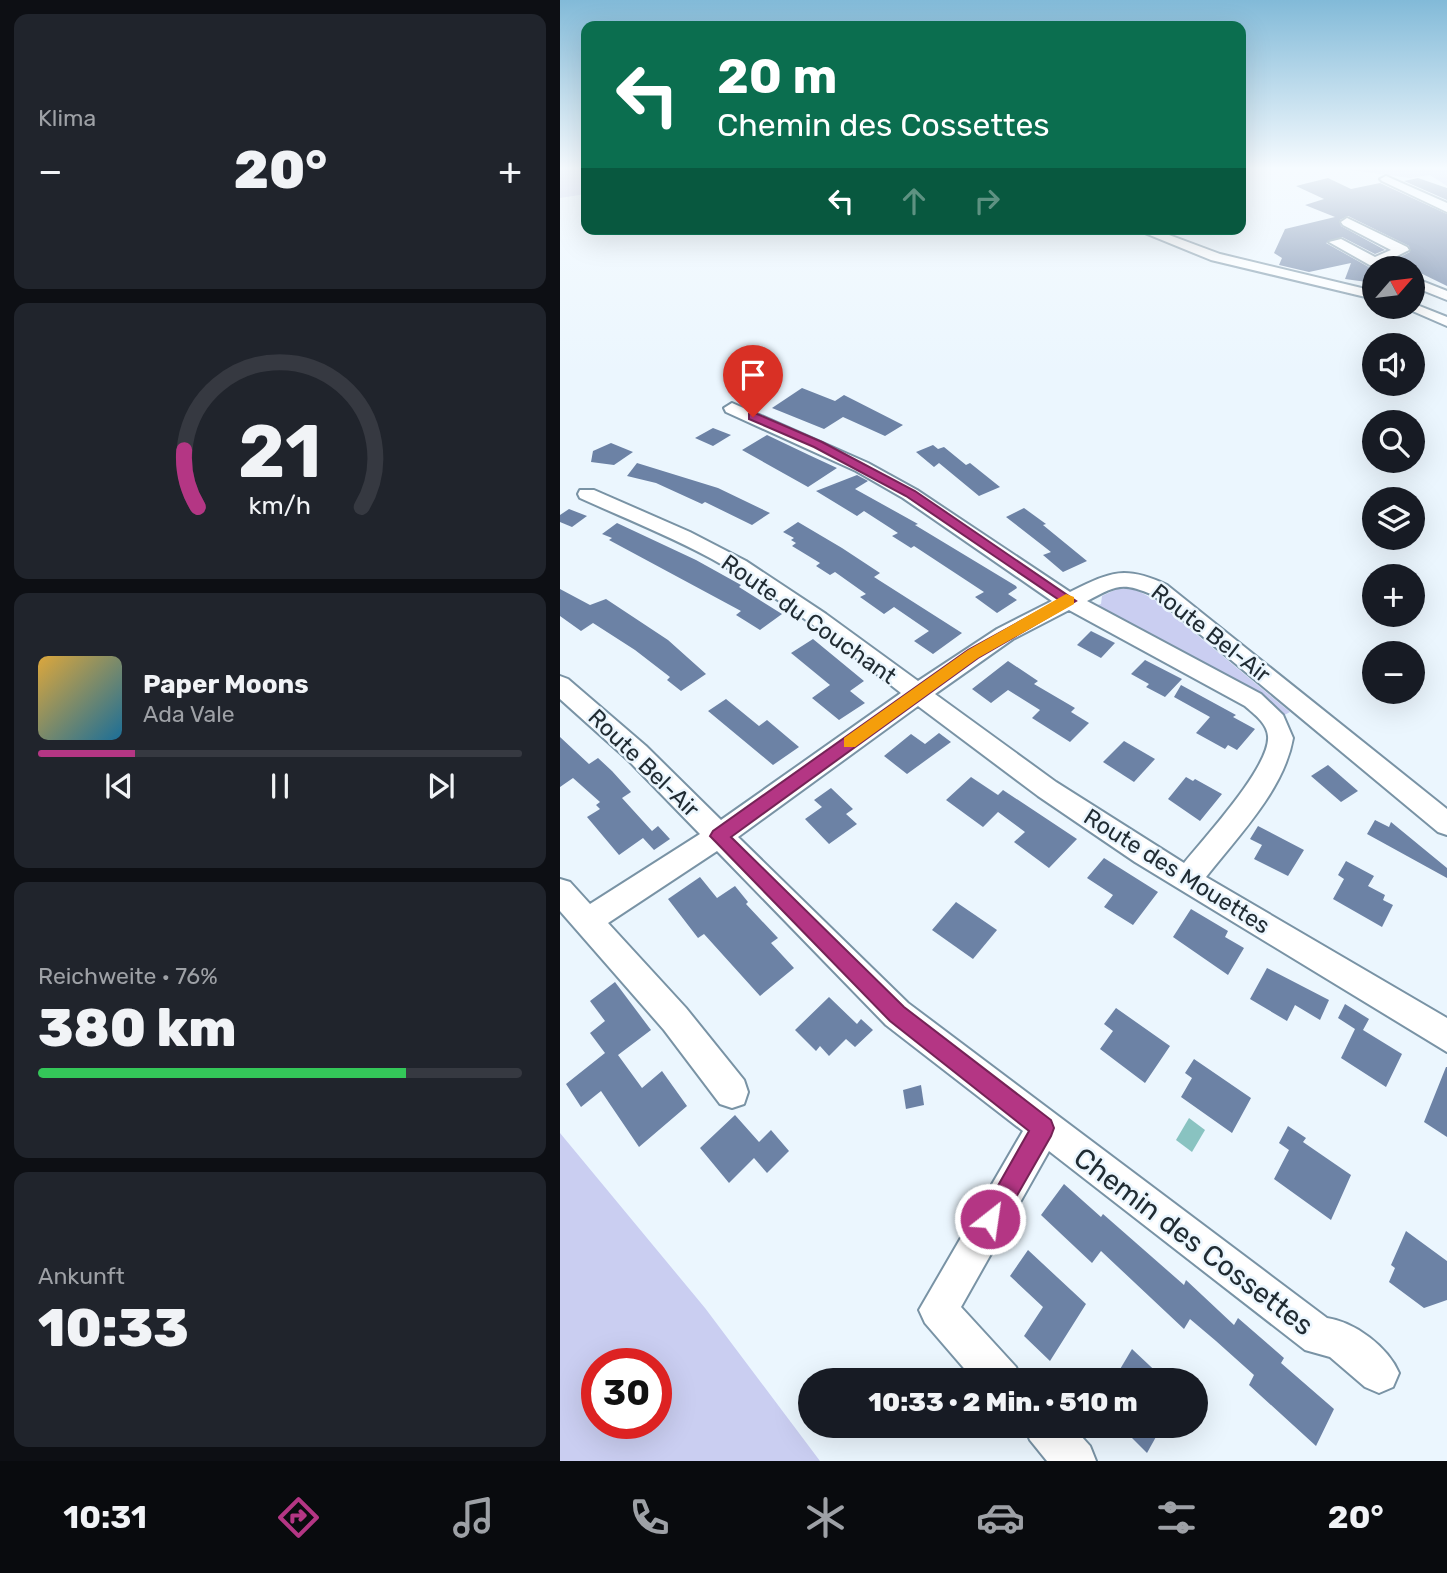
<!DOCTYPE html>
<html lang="de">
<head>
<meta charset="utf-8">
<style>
	body { margin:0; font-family:Rubik,sans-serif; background:#20242c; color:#f1f3f6; height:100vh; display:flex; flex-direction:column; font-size:26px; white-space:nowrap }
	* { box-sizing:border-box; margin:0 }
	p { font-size:23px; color:#9ea1a6 }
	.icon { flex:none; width:38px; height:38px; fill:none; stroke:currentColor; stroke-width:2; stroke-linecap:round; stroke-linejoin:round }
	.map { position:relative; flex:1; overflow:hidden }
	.panel { display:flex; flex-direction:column; gap:14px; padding:14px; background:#0d0f14; width:560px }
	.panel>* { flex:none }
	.banner { position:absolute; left:21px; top:21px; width:665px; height:214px; border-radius:14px; box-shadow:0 7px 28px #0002; background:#0b6e4f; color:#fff; overflow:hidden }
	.needle { width:46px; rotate:62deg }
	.fabs { position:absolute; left:802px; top:256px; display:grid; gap:14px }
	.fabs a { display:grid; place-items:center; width:63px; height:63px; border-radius:50%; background:#171b24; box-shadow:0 7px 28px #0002; font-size:35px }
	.speed { position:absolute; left:21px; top:1348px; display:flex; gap:14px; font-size:35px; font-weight:700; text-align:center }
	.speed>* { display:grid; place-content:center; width:91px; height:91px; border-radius:50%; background:#171b24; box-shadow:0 7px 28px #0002; line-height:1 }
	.speed .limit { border:10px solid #d22; background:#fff; color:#111 }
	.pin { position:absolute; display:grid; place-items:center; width:60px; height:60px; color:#fff; margin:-72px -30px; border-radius:50% 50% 50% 0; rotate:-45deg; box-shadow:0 0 7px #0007 }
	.pin .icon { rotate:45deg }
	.me { position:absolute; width:77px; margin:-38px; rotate:30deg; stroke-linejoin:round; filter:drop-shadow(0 0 5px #0008) }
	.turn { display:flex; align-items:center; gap:24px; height:147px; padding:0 21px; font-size:32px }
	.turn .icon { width:91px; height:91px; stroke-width:2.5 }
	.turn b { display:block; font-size:49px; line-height:60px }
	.lanes { display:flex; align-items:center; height:66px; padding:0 21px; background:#0003; justify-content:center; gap:35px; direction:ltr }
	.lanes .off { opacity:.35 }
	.big { font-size:52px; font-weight:800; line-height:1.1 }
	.panel .card { flex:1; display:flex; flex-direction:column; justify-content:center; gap:10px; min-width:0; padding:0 24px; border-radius:14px; background:#20242c }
	.panel .dial { align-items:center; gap:0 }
	.dial svg { height:182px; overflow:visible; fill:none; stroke:#363941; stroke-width:7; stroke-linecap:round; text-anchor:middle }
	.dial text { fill:#f1f3f6; stroke:none }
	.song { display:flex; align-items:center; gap:21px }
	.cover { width:84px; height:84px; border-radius:10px; background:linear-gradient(135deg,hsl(40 70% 55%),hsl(200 70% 35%)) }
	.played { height:7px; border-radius:4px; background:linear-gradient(90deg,#b43684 20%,#363941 20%) }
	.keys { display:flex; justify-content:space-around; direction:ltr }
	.heat { display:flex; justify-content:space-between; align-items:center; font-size:38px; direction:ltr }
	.charge { height:10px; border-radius:5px; background:linear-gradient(90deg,#34c759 76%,#363941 0) }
	.trip { position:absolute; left:238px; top:1368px; width:410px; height:70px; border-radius:35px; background:#171b24; box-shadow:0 7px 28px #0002; font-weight:800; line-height:70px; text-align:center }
	.tabs { display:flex; height:112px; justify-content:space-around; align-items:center; background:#090b0e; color:#9ea1a6 }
	.tabs .icon { width:49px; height:49px }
	.tabs .active { color:#b43684 }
	.tabs b { font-size:32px; color:#f1f3f6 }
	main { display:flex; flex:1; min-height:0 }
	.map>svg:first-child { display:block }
	.green { fill:#cacef1; fill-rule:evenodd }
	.water { fill:#89c3c1 }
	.building { fill:#6c82a5 }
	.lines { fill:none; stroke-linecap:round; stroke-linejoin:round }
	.minor-casing { stroke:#7993a5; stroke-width:4 }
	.minor { fill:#fff; fill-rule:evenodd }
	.route { fill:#b43684; stroke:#752356; stroke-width:2 }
	.slow { fill:#f59e0b }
	.labels { text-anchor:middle; stroke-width:5; stroke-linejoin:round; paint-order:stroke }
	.street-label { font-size:23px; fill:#212c33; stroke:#ebf6fe }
	.near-street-label { font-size:28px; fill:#212c33; stroke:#ebf6fe }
</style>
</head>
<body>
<main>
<section class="panel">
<div class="card"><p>Klima</p>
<div class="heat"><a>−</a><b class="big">20°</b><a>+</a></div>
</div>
<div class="card dial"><svg viewBox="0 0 100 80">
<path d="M14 69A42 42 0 1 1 86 69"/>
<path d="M14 69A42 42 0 0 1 8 44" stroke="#b43684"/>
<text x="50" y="56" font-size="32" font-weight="700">21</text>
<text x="50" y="72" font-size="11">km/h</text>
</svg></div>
<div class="card">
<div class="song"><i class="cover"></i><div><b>Paper Moons</b><p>Ada Vale</p></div></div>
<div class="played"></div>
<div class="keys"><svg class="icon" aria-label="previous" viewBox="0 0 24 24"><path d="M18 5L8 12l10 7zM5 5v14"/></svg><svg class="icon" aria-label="pause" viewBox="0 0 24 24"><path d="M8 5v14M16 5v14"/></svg><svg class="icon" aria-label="next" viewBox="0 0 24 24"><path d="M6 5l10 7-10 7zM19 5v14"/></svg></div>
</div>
<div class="card"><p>Reichweite · 76%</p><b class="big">380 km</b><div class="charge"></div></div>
<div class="card"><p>Ankunft</p><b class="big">10:33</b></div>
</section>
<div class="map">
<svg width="887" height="1461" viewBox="0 0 887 1461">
	<rect width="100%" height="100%" fill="#ebf6fe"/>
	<g class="green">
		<polygon points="0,169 26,169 26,194 0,198"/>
		<polygon points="782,169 887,169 887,186 870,175 850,178"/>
		<polygon points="571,587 595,600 730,712 721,717 539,610 537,605 541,604 542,596 559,588"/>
		<path d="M0 1133 145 1308 260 1461H0ZM37 1363H96V1423H37Z"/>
	</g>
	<polygon class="water" points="629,1118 645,1130 632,1152 616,1140"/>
	<g class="building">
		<polygon points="768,178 791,189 820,183 887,214 887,286 842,264 835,266 830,262 850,252 849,246 788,216 780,220 781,226 825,250 815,254 782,237 766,243 814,270 814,283 785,279 791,263 749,272 719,265 722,258 714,253 725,229 775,217 745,205 764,199 736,186"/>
		<polygon points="858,178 887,188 887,200 844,181"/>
		<polygon points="242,388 275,401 284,395 343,425 325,436 283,417 264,429 212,408"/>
		<polygon points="153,428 171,435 153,446 135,438"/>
		<polygon points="207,435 249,455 277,468 248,487 182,450"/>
		<polygon points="51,443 73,452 54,465 31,462 33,451"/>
		<polygon points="373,445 378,449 384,447 406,465 410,463 440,487 419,496 379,463 374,467 356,452"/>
		<polygon points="77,463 158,488 210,513 192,525 145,502 142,504 96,483 67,476"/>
		<polygon points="297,475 308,481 295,489 358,524 355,525 456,586 457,588 448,594 457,600 437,613 415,597 424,592 354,546 351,548 332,536 338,533 304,511 297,516 256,491"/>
		<polygon points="464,508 486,524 483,525 527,561 503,572 483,555 491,552 446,517"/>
		<polygon points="9,509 27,516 12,527 0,522 0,515"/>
		<polygon points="238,522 282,548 320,573 314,577 402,633 373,654 354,641 369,631 334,607 324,614 300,597 306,594 275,572 270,575 256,566 260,563 232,546 236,543 231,540 234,538 223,532"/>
		<polygon points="57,523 136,560 181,585 179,587 222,614 200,630 176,615 181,611 49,540 52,538 42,534"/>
		<polygon points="0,589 30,605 46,599 108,640 146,674 121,691 107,680 110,677 75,650 33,623 21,631 0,616"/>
		<polygon points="531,631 555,643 541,658 517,645"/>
		<polygon points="253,639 304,681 290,691 305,703 279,720 252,698 270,685 231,653"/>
		<polygon points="585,660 622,679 605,697 586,687 589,684 571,674"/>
		<polygon points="448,661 478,681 474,684 515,708 511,712 529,723 510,742 472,718 480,710 448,690 431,703 412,689"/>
		<polygon points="621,685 676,715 673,717 695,729 677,750 668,745 665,749 636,733 650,717 614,697"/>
		<polygon points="166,699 199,726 207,720 239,747 213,765 148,711"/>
		<polygon points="379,733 391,742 347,774 324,756 351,734 365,744"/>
		<polygon points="0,737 29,764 38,758 52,771 71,792 62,798 92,831 98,826 110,839 94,850 83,838 59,855 27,817 40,809 36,805 40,802 13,778 0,787"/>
		<polygon points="564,741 595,759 574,782 543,762"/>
		<polygon points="768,765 798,791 781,802 751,776"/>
		<polygon points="411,777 438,795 443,790 517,839 489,868 454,842 465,832 438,812 423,827 386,800"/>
		<polygon points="626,777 633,781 635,779 662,794 640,821 608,799"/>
		<polygon points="271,788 293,809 286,814 297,824 269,844 245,819 262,807 254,800"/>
		<polygon points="815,820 829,827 831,822 887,868 887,878 807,834"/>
		<polygon points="698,826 744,850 728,876 694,859 702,845 690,839"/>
		<polygon points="544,858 598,892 573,925 544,907 553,895 527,878"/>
		<polygon points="786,861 814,876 808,886 825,895 823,900 833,905 822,927 773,899 784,879 778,875"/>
		<polygon points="140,877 157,898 175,886 188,902 186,904 218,938 211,943 234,968 200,996 144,934 138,938 108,899"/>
		<polygon points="396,902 437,930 413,959 372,930"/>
		<polygon points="631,909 668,931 665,937 684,948 668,975 613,937"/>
		<polygon points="707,968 769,1000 760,1020 735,1005 727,1021 690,999"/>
		<polygon points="55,982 91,1030 58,1055 82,1088 102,1071 127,1106 79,1147 41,1091 21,1107 6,1084 45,1053 30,1033 45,1021 30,1001"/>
		<polygon points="269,997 297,1024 301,1019 313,1030 295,1047 286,1039 269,1056 260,1046 256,1051 235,1030"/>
		<polygon points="785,1004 809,1019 803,1030 842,1054 826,1087 781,1058 795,1029 778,1018"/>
		<polygon points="556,1008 610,1046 585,1083 540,1049 553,1031 544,1024"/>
		<polygon points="634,1059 691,1098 672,1133 621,1097 632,1078 625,1073"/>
		<polygon points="886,1067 887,1067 887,1137 864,1122"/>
		<polygon points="361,1085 364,1105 346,1109 343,1090"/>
		<polygon points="175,1115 199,1142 211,1130 229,1151 207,1173 194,1158 169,1183 140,1148"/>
		<polygon points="728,1126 746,1138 743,1142 791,1175 771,1220 714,1179 729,1150 719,1143"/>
		<polygon points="504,1184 541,1217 543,1214 624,1285 626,1280 674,1325 678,1318 724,1358 721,1363 774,1409 756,1446 689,1385 694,1375 656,1341 630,1319 624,1329 541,1251 532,1263 481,1215"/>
		<polygon points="846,1231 887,1261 887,1300 864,1308 829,1282 835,1268 831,1265"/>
		<polygon points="468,1250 526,1304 490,1361 464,1336 483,1307 450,1276"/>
		<polygon points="572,1349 606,1381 553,1381"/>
		<polygon points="560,1426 602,1426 587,1453"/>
	</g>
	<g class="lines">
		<defs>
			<g id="minor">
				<polygon points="826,176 887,203 887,212 822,181 820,179"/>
				<polygon points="787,218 847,247 849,250 825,262 833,268 815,268 769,242 781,239 815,257 831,250 783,225 781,222"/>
				<polygon points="575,229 593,229 660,254 814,291 814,299 651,260"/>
				<polygon points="852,277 887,291 887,300 852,286"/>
				<polygon points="852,303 887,317 887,326 841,306 852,306"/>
				<path d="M172 403 308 463 357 490 510 592C551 572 564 565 607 585L887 809V835L878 832 593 595C561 581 556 586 527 601L701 694 723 715 733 738C724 790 678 836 646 877L887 1018V1052L575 862 478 796 358 706 178 837 348 1003 767 1318C795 1322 828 1347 839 1373L833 1387 819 1393 805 1387 770 1357 745 1350 489 1151 401 1307 456 1367 462 1381H415L365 1323 359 1310 463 1131 326 1025 157 851 48 923 126 1008 184 1080 188 1092 184 1104 172 1108 160 1104 104 1030 0 911V879L10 882 30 904 140 834 68 760 0 699V676L8 679 86 746 161 820 341 693C281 646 219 596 152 559 110 536 64 518 20 498L18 494 20 490H34L130 532 186 561 266 614 358 681 437 629 492 601 343 498 296 471 166 412 164 408ZM509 610 685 706C694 714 707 723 708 736 711 766 644 838 624 863L496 782 375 694 453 639Z"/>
				<polygon points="464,1426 512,1426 530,1446 536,1461 487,1461 470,1440"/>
			</g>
		</defs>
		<use href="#minor" class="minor-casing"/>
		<use href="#minor" class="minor"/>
	</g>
	<linearGradient id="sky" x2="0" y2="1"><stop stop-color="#82bad8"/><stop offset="0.45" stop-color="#f6fbff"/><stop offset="1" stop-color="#f6fbff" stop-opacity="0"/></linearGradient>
	<rect width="887" height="374" fill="url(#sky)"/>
	<polygon class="route" points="189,414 197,414 262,442 355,491 516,601 418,658 171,837 344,1007 491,1120 494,1128 491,1136 439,1227 430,1231 422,1227 419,1219 469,1131 330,1021 150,836 153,831 408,650 499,600 346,496 254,447 189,419"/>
	<polygon class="slow" points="506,594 514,597 514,604 418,658 295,747 284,747 284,738 408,650"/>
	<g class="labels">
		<g class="street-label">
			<text transform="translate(249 619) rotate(35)" y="8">Route du Couchant</text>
			<text transform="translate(651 633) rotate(38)" y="8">Route Bel-Air</text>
			<text transform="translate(84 763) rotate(44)" y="8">Route Bel-Air</text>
			<text transform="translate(617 871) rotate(32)" y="8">Route des Mouettes</text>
		</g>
		<g class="near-street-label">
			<text transform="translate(634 1241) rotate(37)" y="10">Chemin des Cossettes</text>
		</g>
	</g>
</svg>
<div class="fabs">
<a><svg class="needle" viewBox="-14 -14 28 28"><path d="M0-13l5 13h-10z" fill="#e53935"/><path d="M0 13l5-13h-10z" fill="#9ea1a6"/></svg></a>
<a><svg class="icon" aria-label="sound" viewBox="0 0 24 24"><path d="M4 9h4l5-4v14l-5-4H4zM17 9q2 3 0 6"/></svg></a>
<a><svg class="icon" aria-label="search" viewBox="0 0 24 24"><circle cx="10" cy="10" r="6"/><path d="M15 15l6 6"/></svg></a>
<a><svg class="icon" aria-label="layers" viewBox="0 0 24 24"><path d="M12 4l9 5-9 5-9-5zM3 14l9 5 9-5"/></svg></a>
<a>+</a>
<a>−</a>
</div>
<div class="speed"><div class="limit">30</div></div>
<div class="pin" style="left:193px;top:417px;background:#d93025"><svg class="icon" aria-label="arrive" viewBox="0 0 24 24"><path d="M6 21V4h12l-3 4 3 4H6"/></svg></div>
<svg class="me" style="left:430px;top:1219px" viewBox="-20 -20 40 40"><circle r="17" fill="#b43684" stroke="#fff" stroke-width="3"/><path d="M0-11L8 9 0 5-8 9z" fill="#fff"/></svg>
<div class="trip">10:33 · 2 Min. · 510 m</div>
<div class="banner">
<div class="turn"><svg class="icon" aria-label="left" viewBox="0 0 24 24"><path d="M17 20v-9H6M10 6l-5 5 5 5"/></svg><div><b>20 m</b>Chemin des Cossettes</div></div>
<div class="lanes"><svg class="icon" aria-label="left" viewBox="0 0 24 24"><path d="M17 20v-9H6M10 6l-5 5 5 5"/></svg><svg class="icon off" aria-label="ahead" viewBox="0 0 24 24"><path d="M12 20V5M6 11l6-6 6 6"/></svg><svg class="icon off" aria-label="right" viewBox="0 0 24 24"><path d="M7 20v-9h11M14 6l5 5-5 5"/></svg></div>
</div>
</div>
</main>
<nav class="tabs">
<b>10:31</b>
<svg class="icon active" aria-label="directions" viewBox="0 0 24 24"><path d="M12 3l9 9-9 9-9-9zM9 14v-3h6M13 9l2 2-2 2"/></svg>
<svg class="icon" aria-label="music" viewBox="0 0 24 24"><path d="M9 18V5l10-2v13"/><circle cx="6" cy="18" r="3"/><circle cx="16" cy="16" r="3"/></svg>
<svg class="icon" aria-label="phone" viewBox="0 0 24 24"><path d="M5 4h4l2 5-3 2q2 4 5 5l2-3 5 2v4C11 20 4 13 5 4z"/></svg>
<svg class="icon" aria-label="climate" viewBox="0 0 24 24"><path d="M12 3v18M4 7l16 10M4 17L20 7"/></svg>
<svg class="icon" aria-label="car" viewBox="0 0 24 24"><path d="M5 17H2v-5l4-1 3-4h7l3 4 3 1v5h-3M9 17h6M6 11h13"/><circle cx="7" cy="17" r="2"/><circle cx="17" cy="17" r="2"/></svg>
<svg class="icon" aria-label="filters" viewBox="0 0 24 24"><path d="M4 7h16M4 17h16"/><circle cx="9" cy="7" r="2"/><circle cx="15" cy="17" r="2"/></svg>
<b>20°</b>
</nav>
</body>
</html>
